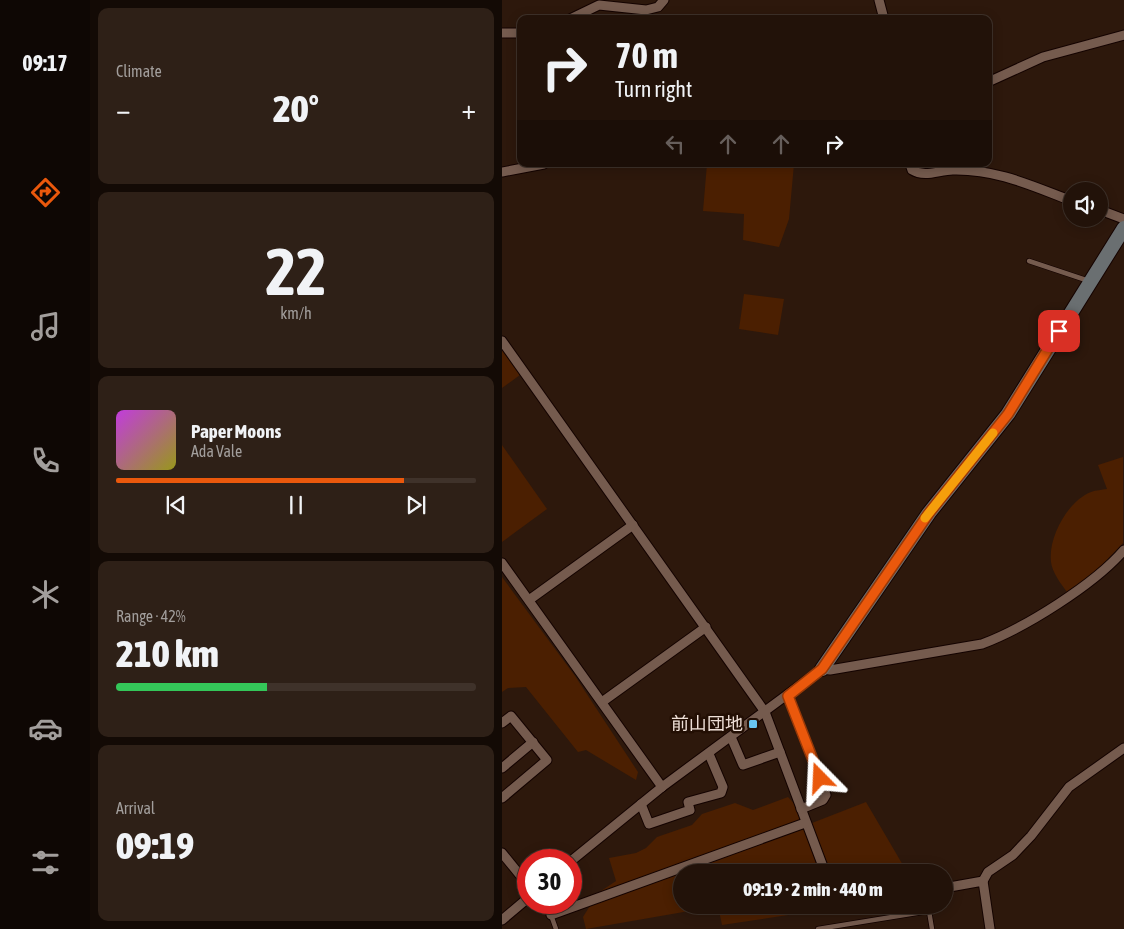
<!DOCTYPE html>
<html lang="en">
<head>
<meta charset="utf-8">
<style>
	body { margin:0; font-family:"Asap Condensed","Noto Sans JP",sans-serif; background:#2e2017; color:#f1f3f6; height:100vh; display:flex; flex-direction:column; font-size:19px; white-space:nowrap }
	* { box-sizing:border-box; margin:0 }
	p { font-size:16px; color:#a29e9c }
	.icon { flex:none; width:28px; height:28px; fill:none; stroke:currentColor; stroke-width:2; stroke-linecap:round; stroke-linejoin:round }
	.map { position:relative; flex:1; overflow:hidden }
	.sheet { display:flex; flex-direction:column; gap:8px; padding:8px; background:#130a05; width:412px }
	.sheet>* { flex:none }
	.guide { position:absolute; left:15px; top:15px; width:475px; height:152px; border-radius:10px; box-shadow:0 2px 12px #0003,0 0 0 1px #3f322a; background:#221209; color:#f1f3f6; overflow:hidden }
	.controls { position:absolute; left:561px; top:182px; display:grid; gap:10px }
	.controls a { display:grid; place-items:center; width:45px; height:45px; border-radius:50%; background:#221209; box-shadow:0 2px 12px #0003,0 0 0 1px #3f322a; font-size:25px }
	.speed { position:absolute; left:15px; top:849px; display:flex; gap:10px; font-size:25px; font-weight:700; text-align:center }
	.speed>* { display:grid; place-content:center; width:65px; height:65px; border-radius:50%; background:#221209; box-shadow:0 2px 12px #0003,0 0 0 1px #3f322a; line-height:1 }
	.speed .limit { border:8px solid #d22; background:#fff; color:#111 }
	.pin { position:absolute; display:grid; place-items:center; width:42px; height:42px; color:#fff; margin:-21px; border-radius:10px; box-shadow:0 2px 8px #0006 }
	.me { position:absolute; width:55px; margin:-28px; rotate:339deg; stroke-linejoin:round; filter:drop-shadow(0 0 4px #0008) }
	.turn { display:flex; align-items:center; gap:18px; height:105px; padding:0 15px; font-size:22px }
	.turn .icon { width:65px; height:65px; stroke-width:2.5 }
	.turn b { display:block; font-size:35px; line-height:42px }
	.lanes { display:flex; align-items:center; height:48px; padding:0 15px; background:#0003; justify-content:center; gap:25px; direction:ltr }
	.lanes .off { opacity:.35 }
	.big { font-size:38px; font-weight:800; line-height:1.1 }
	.sheet .card { flex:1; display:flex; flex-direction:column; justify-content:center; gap:8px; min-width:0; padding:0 18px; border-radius:10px; background:#2e2017 }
	.sheet .dial { align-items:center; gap:0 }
	.dial b { font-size:65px; line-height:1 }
	.song { display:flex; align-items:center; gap:15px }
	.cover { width:60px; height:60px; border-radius:8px; background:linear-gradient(135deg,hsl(290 70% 55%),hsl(60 70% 35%)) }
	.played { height:5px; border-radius:2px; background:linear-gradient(90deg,#ea580c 80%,#3f322a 80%) }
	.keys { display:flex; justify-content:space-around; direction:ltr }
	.heat { display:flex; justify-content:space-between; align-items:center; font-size:28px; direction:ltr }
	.charge { height:8px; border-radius:4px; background:linear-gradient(90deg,#34c759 42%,#3f322a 0) }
	.trip { position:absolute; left:171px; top:864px; width:280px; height:50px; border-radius:25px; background:#221209; box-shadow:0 2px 12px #0003,0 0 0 1px #3f322a; font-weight:800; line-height:50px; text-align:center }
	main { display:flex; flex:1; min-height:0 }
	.menu { display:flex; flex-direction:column; width:90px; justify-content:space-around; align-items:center; background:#0e0704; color:#a29e9c }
	.menu .icon { width:35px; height:35px }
	.menu .active { color:#ea580c }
	.menu b { font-size:22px; color:#f1f3f6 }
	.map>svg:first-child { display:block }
	.green { fill:#4b1f01 }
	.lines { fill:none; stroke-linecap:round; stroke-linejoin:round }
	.lane-casing { stroke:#140300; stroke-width:6 }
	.street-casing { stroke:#140300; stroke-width:11 }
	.secondary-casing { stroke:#140300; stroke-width:16 }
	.lane { stroke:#755b4e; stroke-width:4.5 }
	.street { stroke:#755b4e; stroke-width:9 }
	.secondary { stroke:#6a6f71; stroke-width:14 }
	.route-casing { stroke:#983908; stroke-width:12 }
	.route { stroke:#ea580c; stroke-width:9 }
	.slow { stroke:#f59e0b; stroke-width:9 }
	.poi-dot { fill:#68c4f0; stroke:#230f04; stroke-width:2 }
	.labels { text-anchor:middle; stroke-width:5; stroke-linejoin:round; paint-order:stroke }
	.poi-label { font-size:18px; fill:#eedfd7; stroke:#230f04; text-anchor:end }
</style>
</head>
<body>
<main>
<nav class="menu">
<b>09:17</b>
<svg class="icon active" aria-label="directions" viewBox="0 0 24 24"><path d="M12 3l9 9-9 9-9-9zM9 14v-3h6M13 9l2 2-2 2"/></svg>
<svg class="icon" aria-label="music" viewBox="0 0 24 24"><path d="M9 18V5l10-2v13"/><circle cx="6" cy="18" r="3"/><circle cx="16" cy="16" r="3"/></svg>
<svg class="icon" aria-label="phone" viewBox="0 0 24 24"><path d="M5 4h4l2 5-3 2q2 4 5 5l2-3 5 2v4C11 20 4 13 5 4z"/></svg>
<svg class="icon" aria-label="climate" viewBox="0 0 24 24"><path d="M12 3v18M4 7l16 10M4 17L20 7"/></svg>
<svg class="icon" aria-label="car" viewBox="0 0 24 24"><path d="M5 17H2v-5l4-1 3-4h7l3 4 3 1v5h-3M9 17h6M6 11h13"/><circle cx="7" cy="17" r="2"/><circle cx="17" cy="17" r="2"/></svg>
<svg class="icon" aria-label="filters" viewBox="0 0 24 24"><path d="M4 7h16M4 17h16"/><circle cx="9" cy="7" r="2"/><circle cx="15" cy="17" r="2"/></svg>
</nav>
<section class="sheet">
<div class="card"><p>Climate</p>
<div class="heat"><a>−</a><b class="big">20°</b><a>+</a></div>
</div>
<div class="card dial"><b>22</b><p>km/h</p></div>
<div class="card">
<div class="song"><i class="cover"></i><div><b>Paper Moons</b><p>Ada Vale</p></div></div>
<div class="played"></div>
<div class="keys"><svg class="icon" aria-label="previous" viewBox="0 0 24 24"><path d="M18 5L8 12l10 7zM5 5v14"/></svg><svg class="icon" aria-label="pause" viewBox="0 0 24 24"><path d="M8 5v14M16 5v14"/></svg><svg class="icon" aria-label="next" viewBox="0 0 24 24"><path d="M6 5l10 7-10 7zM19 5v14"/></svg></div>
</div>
<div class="card"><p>Range · 42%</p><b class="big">210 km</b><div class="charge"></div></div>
<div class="card"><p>Arrival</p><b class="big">09:19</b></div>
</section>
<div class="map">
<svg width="622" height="929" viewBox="0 0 622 929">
	<rect width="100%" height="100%" fill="#2d180c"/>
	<g class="green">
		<polygon points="205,164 292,164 287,219 277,247 241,240 242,214 201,211"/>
		<polygon points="242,294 282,299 276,335 237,329"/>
		<polygon points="0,350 18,375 0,388"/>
		<polygon points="0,445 45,509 0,542"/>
		<path d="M621 457V543L589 576 565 592C559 584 550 572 549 562 546 537 566 501 589 492 594 490 600 490 605 489L596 465Z"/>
		<polygon points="0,577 73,676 136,772 134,780 84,750 76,752 24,687 6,688 0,692"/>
		<polygon points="286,797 310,823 364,802 405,872 180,872 180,905 352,905 220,925 216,906 84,929 81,917 96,893 114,881 107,858 134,853 144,848 155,837 190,825 200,814 233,803 251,810"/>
	</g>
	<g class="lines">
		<defs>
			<g id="lane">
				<polyline points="527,261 587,281"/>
				<polyline points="40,902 49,915 54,929"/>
				<polyline points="316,929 427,911 430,929"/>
			</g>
			<g id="street">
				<polyline points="377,0 382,19"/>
				<polyline points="68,19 97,5 144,10 156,7 162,0"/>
				<polyline points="0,33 19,33"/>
				<polyline points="486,82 541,57 622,35"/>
				<path d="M408 164 410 170C423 178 437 170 451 170 495 169 530 186 570 201"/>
				<polyline points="0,172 42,164"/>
				<polyline points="598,210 622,219"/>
				<polyline points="0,341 263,712 323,872"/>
				<polyline points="0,563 160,787"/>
				<polyline points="27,600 131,525"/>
				<polyline points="286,696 324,795 321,800 299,809"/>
				<polyline points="100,702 204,627"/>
				<polyline points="0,723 9,716 45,760 0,798"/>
				<polyline points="229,737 241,765 278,752"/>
				<polyline points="0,768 31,742"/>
				<polyline points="139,804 147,824 188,810 186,802 219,793 221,787 207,754"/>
				<polyline points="0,853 26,885"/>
				<path d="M69 861 160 787 320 669 328 670 480 644C523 628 593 584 622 550"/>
				<polyline points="481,881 486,872 511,855 529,836 567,787 622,748"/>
				<polyline points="442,888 481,881 488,929"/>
				<polyline points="335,905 336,908 353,905"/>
				<polyline points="49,915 303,823"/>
				<polyline points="0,920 26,898"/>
			</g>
			<polyline id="secondary" points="320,669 427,513 506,414 622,228"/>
		</defs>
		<use href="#lane" class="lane-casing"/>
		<use href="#street" class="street-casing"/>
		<use href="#secondary" class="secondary-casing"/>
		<use href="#lane" class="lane"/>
		<use href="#street" class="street"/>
		<use href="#secondary" class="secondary"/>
	</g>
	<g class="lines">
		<defs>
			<polyline id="route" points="318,778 286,696 320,669 427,513 506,414 557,331"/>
		</defs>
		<use href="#route" class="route-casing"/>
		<use href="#route" class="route"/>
		<polyline class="slow" points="423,518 491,433"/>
	</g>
	<rect class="poi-dot" x="246" y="719" width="10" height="10" rx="2.5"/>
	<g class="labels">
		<g class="poi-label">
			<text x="241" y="730">前山団地</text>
		</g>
	</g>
</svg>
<div class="controls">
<a><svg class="icon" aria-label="sound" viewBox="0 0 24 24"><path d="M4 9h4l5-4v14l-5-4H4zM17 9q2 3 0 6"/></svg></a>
</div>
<div class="speed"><div class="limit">30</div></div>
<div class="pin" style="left:557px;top:331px;background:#d93025"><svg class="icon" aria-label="arrive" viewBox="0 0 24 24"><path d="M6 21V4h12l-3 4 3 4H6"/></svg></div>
<svg class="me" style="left:318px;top:778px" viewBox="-20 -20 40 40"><path d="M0-17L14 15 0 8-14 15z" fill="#ea580c" stroke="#fff" stroke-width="4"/></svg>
<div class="trip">09:19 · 2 min · 440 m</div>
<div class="guide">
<div class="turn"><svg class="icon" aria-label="right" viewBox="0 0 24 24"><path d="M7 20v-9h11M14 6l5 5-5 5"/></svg><div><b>70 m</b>Turn right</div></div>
<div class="lanes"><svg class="icon off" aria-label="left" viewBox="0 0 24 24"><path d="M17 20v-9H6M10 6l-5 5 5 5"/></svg><svg class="icon off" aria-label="ahead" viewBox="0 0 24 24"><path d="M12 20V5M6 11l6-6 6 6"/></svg><svg class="icon off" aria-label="ahead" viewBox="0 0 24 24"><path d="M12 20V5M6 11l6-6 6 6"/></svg><svg class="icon" aria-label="right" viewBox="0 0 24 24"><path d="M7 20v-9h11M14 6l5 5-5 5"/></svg></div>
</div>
</div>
</main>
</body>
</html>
